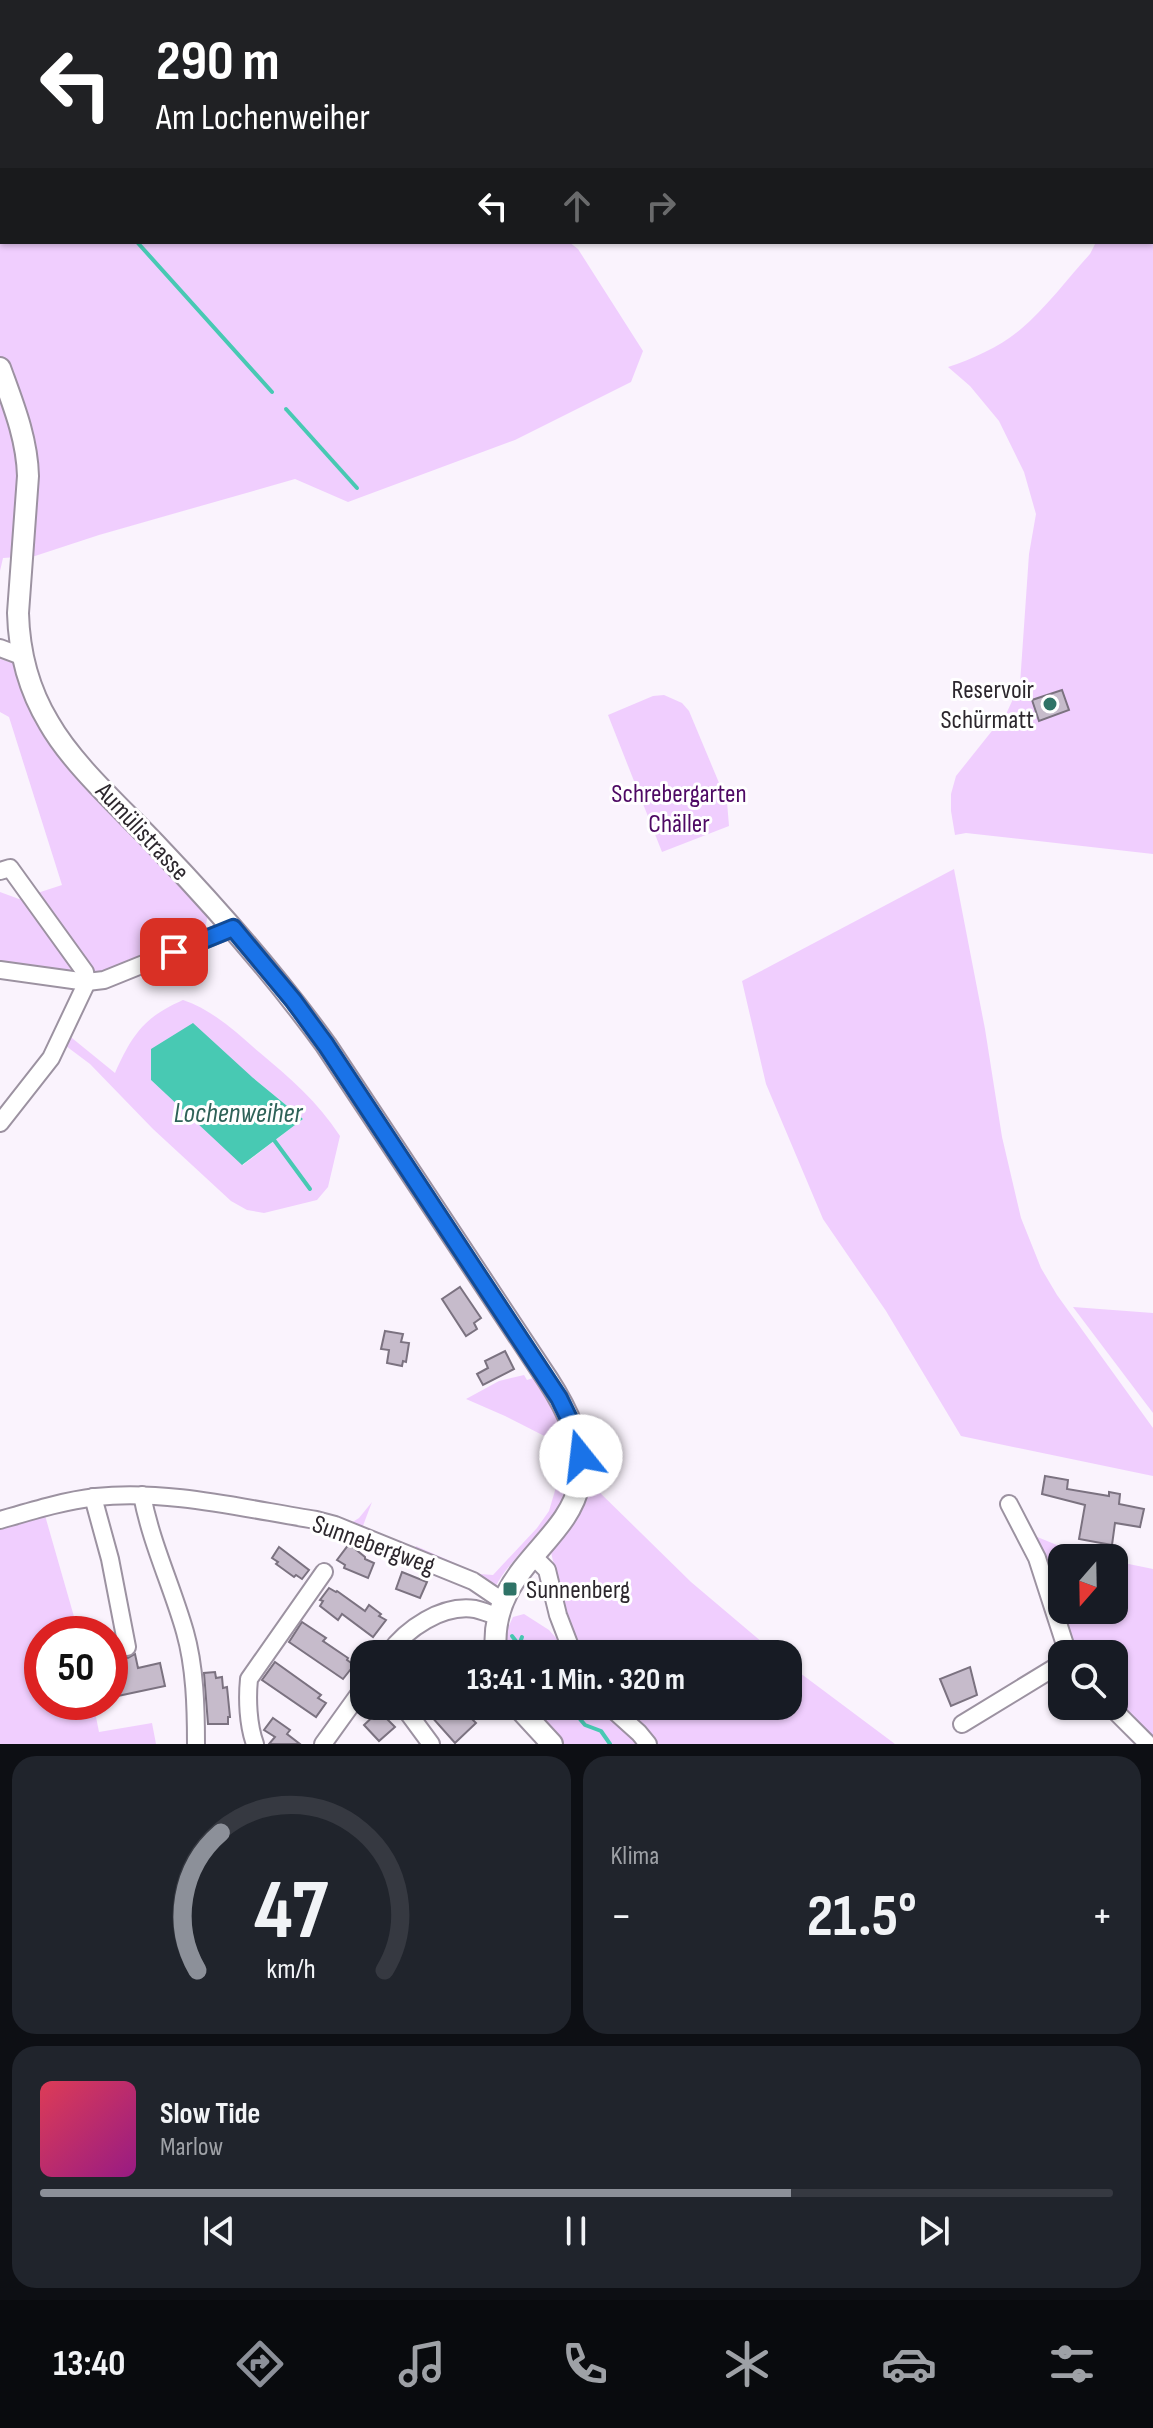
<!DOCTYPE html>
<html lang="de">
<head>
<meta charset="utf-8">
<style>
	body { margin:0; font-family:"Sofia Sans Condensed",sans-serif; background:#20242c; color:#f1f3f6; height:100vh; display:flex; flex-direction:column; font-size:30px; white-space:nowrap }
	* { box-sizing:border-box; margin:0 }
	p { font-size:26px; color:#9ea1a6 }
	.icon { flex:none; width:44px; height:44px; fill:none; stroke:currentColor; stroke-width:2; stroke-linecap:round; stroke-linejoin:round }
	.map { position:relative; height:1744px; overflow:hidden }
	.sheet { display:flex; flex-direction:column; gap:12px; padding:12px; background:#0d0f14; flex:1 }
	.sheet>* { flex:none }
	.top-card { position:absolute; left:0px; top:0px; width:1154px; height:244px; box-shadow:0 2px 6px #0004; background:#202124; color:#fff; overflow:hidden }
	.needle { width:52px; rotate:200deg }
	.fabs { position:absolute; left:1048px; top:1544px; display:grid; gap:16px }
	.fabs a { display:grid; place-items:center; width:80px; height:80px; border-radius:16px; background:#171b24; box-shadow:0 2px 6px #0004; font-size:40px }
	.speed { position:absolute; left:24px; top:1616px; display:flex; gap:16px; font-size:40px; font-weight:700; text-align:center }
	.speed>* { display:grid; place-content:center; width:104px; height:104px; border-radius:50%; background:#171b24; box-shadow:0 2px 6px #0004; line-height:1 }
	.speed .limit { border:12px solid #d22; background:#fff; color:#111 }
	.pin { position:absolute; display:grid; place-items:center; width:68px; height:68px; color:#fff; margin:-34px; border-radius:16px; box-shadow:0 4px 12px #0006 }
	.me { position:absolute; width:88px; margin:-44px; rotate:344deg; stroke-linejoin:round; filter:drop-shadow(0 0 6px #0008) }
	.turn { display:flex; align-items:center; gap:28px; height:168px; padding:0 24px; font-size:36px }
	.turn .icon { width:104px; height:104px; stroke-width:2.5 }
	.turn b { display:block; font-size:56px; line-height:68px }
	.lanes { display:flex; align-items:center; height:76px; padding:0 24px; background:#0003; justify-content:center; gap:40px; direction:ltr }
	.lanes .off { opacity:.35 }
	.big { font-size:60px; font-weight:700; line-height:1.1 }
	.sheet .tile { flex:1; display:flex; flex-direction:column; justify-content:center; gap:12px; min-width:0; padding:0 28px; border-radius:24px; background:#20242c }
	.sheet .dial { align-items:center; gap:0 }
	.dial svg { height:208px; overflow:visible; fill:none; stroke:#363941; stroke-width:7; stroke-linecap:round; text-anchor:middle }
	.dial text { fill:#f1f3f6; stroke:none }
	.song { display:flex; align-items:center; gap:24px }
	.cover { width:96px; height:96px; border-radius:12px; background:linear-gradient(135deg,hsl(350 70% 55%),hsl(310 70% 35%)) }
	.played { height:8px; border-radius:4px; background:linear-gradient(90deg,#8c9099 70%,#363941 70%) }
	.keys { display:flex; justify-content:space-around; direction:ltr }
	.heat { display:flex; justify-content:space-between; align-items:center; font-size:44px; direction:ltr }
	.sheet .tiles { flex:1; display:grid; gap:12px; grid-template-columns:1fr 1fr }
	.tile:last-child { grid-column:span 2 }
	.trip { position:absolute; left:350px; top:1640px; width:452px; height:80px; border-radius:24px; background:#171b24; box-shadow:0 2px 6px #0004; font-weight:700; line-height:80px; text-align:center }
	.tabs { display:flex; height:128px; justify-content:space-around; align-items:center; background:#090b0e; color:#9ea1a6 }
	.tabs .icon { width:56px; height:56px }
	.tabs .on { color:#8c9099 }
	.tabs b { font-size:36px; color:#f1f3f6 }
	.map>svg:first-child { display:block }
	.green { fill:#f0cefe; fill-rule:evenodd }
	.water { fill:#48c9b3 }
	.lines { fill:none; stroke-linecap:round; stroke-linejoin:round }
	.stream { stroke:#48c9b3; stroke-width:4 }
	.building { fill:#c6bbcb; stroke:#7b7280; stroke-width:2 }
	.minor-casing { stroke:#9c92a1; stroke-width:20 }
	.major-casing { stroke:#9c92a1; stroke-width:24 }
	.minor { stroke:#fff; stroke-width:16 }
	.major { stroke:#fff; stroke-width:20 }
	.route-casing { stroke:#114b97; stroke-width:20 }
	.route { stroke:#1a73e8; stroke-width:14 }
	.poi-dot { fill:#2f7367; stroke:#fff; stroke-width:3 }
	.labels { text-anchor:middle; stroke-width:6; stroke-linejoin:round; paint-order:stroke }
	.poi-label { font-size:26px; fill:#2c272d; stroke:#fff; text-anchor:end }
	.park-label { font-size:26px; fill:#4e0964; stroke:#fff }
	.street-label { font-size:26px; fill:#2c272d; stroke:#fff }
	.water-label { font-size:28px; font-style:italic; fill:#2e6258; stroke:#fff }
</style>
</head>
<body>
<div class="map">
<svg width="1153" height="1744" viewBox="0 0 1153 1744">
	<rect width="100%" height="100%" fill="#faf3fd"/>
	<g class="green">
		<polygon points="0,0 291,0 293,2 2,2 2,242 569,242 578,249 643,351 631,382 515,440 348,502 295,479 99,535 35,556 3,558 0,571"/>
		<path d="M1153 135V854L966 833 955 835 951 811V794L956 776 1007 712 1020 684 1029 554 1036 514 1024 472 999 421 970 386 948 367C973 359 1001 346 1021 329 1045 309 1069 277 1090 254L1096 242H1152Z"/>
		<path d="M0 659 13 663 27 702 208 914 205 930C175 944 140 964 107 970 79 975 29 966 0 963V892L19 899 62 885 9 717 0 712Z"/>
		<polygon points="664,695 682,703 689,711 727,802 729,826 662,852 608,715 653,696"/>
		<polygon points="954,869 985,1029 1002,1137 1021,1218 1041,1268 1057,1295 1153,1428 1153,1476 961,1436 886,1311 823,1219 766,1084 742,981"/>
		<path d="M183 1000C213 1010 236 1032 259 1052 290 1078 318 1102 340 1136L328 1187 317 1200 264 1213 247 1210 231 1201 153 1129 90 1064 62 1043 67 1034 115 1073C132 1035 144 1017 183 1000ZM252 1077 303 1119 243 1165 151 1080Z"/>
		<polygon points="1073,1307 1153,1313 1153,1413"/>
		<polygon points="524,1375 527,1380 533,1378 536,1380 554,1410 569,1444 566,1447 505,1416 466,1399 499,1381"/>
		<path d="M564 1460 571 1467C568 1482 566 1496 558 1509 541 1539 510 1557 495 1588L477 1579 346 1526 359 1518 372 1502 361 1531 413 1552 416 1546 480 1574 493 1575 537 1528 549 1511Z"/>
		<polygon points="586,1483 590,1483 691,1582 776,1654 506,1654 506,1632 513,1617 524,1614 549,1630 566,1649 565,1615 551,1552"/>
		<polygon points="44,1512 79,1634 42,1634 42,1702 93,1702 99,1732 152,1723 156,1744 0,1744 0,1524"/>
		<polygon points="1030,1534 1074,1552 1096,1558 1062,1558 1062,1610 1114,1610 1114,1561 1153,1569 1153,1741 1114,1704 1114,1654 1075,1654"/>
		<polygon points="788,1664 895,1744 562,1744 528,1706 788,1706"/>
	</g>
	<polygon class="water" points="193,1023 252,1077 303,1119 242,1165 151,1080 151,1049"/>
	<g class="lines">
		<g class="stream">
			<polyline points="0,186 2,186"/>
			<polyline points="137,242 272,392"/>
			<polyline points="286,409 357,488"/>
			<polyline points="274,1140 310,1189"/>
			<polyline points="512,1636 526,1654"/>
			<polyline points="519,1645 522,1637"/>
			<polyline points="569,1706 585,1725 601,1731 610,1744"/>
		</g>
	</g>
	<g class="building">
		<polygon points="1062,690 1069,710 1039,721 1032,700"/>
		<polygon points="460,1287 481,1318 474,1323 477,1329 466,1336 442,1299"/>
		<polygon points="385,1331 403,1334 401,1342 409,1343 406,1362 403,1361 402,1366 387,1363 389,1350 381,1349"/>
		<polygon points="505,1351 514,1369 483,1385 477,1374 488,1368 485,1361"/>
		<polygon points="1045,1476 1068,1480 1067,1489 1109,1496 1109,1492 1120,1494 1119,1504 1144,1509 1140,1527 1115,1523 1112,1545 1079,1539 1085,1505 1042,1494"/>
		<polygon points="349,1544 365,1557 365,1559 374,1563 368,1578 344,1568 345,1565 337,1560"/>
		<polygon points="279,1547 309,1570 302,1579 296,1575 294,1577 276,1564 278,1562 272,1558"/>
		<polygon points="402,1572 427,1582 420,1598 396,1589"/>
		<polygon points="329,1588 336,1592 337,1591 365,1611 369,1605 381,1614 379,1616 386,1620 373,1637 342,1614 338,1620 320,1606 323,1601 320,1600"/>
		<polygon points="302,1622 326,1638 323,1641 348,1658 347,1660 354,1665 343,1679 289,1642"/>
		<polygon points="135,1654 138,1668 160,1663 165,1686 113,1697 110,1673 119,1671 116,1656 128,1658"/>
		<polygon points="275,1662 321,1695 318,1698 326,1703 316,1717 262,1680"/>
		<polygon points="970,1667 977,1695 951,1706 940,1679"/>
		<polygon points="215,1672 216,1678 222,1677 223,1688 227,1687 230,1717 228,1717 228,1724 208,1724 204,1673"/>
		<polygon points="422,1706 439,1706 444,1712 450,1706 472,1706 465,1712 476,1723 455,1743"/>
		<polygon points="379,1711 395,1727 379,1741 364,1725"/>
		<polygon points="273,1718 290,1730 287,1734 300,1744 269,1744 275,1737 264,1730"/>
	</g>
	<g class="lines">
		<defs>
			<g id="minor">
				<polyline points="0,648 24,657"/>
				<polyline points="0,871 10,868 85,972 87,982 51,1058 0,1123"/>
				<polyline points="0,970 87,982 104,980 233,928"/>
				<path d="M142 1495C151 1543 172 1586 185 1632 195 1667 196 1708 196 1744"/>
				<polyline points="93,1497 110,1559 127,1647"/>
				<polyline points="1009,1504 1037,1558 1068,1654"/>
				<path d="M0 1520C31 1511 63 1501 96 1497 166 1489 246 1509 316 1520L335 1525 473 1581 504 1602"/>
				<polyline points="534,1557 547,1570 558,1615 573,1654"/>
				<path d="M388 1654C406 1629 442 1604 475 1609 483 1611 491 1614 499 1617"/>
				<polyline points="403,1706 431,1744"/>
				<polyline points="609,1706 639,1733 648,1744"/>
				<polyline points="1110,1706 1148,1744"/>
				<polyline points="962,1724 1062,1663"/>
				<path d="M255 1744C248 1725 247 1699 249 1679L324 1572"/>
				<polyline points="323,1744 364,1687"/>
			</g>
			<g id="major">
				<path d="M0 368C13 404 27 438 28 476L18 613C19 651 29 690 49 723 74 767 126 812 161 850 220 912 276 976 326 1045L548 1380C649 1535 484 1534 496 1654"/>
				<polyline points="517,1706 552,1744"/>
			</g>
		</defs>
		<use href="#minor" class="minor-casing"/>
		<use href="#major" class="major-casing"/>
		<use href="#minor" class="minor"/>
		<use href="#major" class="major"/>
	</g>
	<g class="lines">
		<defs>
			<polyline id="route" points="174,952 233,928 293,1000 326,1045 559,1398 575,1431 581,1456"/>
		</defs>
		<use href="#route" class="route-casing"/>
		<use href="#route" class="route"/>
	</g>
	<g class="poi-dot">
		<circle cx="1050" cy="704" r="8"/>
		<rect x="502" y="1581" width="16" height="16" rx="4"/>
	</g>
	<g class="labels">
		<g class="poi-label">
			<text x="1034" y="698">Reservoir<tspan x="1034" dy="30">Schürmatt</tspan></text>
			<text x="526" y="1598" text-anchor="start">Sunnenberg</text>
		</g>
		<g class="park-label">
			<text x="679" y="802">Schrebergarten<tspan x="679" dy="30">Chäller</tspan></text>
		</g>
		<g class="street-label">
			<text transform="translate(143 831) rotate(47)" y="9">Aumülistrasse</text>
			<text transform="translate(374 1544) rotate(20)" y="9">Sunnebergweg</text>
		</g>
		<g class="water-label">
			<text x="238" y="1122">Lochenweiher</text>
		</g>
	</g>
</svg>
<div class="fabs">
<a><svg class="needle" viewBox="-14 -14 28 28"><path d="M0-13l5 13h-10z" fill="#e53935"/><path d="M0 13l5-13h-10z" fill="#9ea1a6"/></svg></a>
<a><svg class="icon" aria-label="search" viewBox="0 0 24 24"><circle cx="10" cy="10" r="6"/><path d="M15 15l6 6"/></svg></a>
</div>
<div class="speed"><div class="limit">50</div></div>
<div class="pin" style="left:174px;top:952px;background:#d93025"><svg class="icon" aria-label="arrive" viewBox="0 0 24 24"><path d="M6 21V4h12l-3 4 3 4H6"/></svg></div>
<svg class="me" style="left:581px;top:1456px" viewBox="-20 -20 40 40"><circle r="19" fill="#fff"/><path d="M0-13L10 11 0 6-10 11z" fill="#1a73e8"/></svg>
<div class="trip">13:41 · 1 Min. · 320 m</div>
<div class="top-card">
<div class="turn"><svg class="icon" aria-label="left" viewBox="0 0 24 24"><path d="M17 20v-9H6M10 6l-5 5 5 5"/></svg><div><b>290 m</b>Am Lochenweiher</div></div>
<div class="lanes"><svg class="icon" aria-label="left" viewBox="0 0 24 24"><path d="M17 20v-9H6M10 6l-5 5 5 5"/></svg><svg class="icon off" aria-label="ahead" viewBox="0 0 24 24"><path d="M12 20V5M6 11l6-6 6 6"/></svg><svg class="icon off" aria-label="right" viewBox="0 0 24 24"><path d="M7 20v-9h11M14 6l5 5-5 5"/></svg></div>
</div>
</div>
<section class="sheet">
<div class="tiles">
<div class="tile dial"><svg viewBox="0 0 100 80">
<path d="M14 69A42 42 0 1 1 86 69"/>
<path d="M14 69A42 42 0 0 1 23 16" stroke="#8c9099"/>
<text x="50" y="56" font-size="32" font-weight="700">47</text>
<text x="50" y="72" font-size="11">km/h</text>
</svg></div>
<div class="tile"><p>Klima</p>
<div class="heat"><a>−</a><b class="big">21.5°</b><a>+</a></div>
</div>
<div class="tile">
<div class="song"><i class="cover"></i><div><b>Slow Tide</b><p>Marlow</p></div></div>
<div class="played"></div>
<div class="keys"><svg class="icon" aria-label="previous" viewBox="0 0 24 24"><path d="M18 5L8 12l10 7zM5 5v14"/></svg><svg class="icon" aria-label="pause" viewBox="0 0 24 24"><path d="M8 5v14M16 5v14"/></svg><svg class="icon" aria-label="next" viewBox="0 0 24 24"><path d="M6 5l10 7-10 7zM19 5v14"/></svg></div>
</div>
</div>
</section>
<nav class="tabs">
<b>13:40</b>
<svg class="icon on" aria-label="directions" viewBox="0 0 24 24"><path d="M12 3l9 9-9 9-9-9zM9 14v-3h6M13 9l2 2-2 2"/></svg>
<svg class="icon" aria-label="music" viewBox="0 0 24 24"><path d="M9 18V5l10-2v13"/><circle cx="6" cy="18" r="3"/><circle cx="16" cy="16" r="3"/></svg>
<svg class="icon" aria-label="phone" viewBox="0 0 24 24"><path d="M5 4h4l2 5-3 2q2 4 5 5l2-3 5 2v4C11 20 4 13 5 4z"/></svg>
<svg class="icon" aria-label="climate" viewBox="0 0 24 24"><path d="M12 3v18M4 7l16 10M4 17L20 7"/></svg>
<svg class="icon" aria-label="car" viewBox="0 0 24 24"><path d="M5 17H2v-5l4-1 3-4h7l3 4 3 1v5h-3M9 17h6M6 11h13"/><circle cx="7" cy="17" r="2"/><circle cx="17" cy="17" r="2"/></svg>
<svg class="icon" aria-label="filters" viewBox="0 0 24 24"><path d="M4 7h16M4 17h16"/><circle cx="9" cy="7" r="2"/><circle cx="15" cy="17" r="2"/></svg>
</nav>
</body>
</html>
